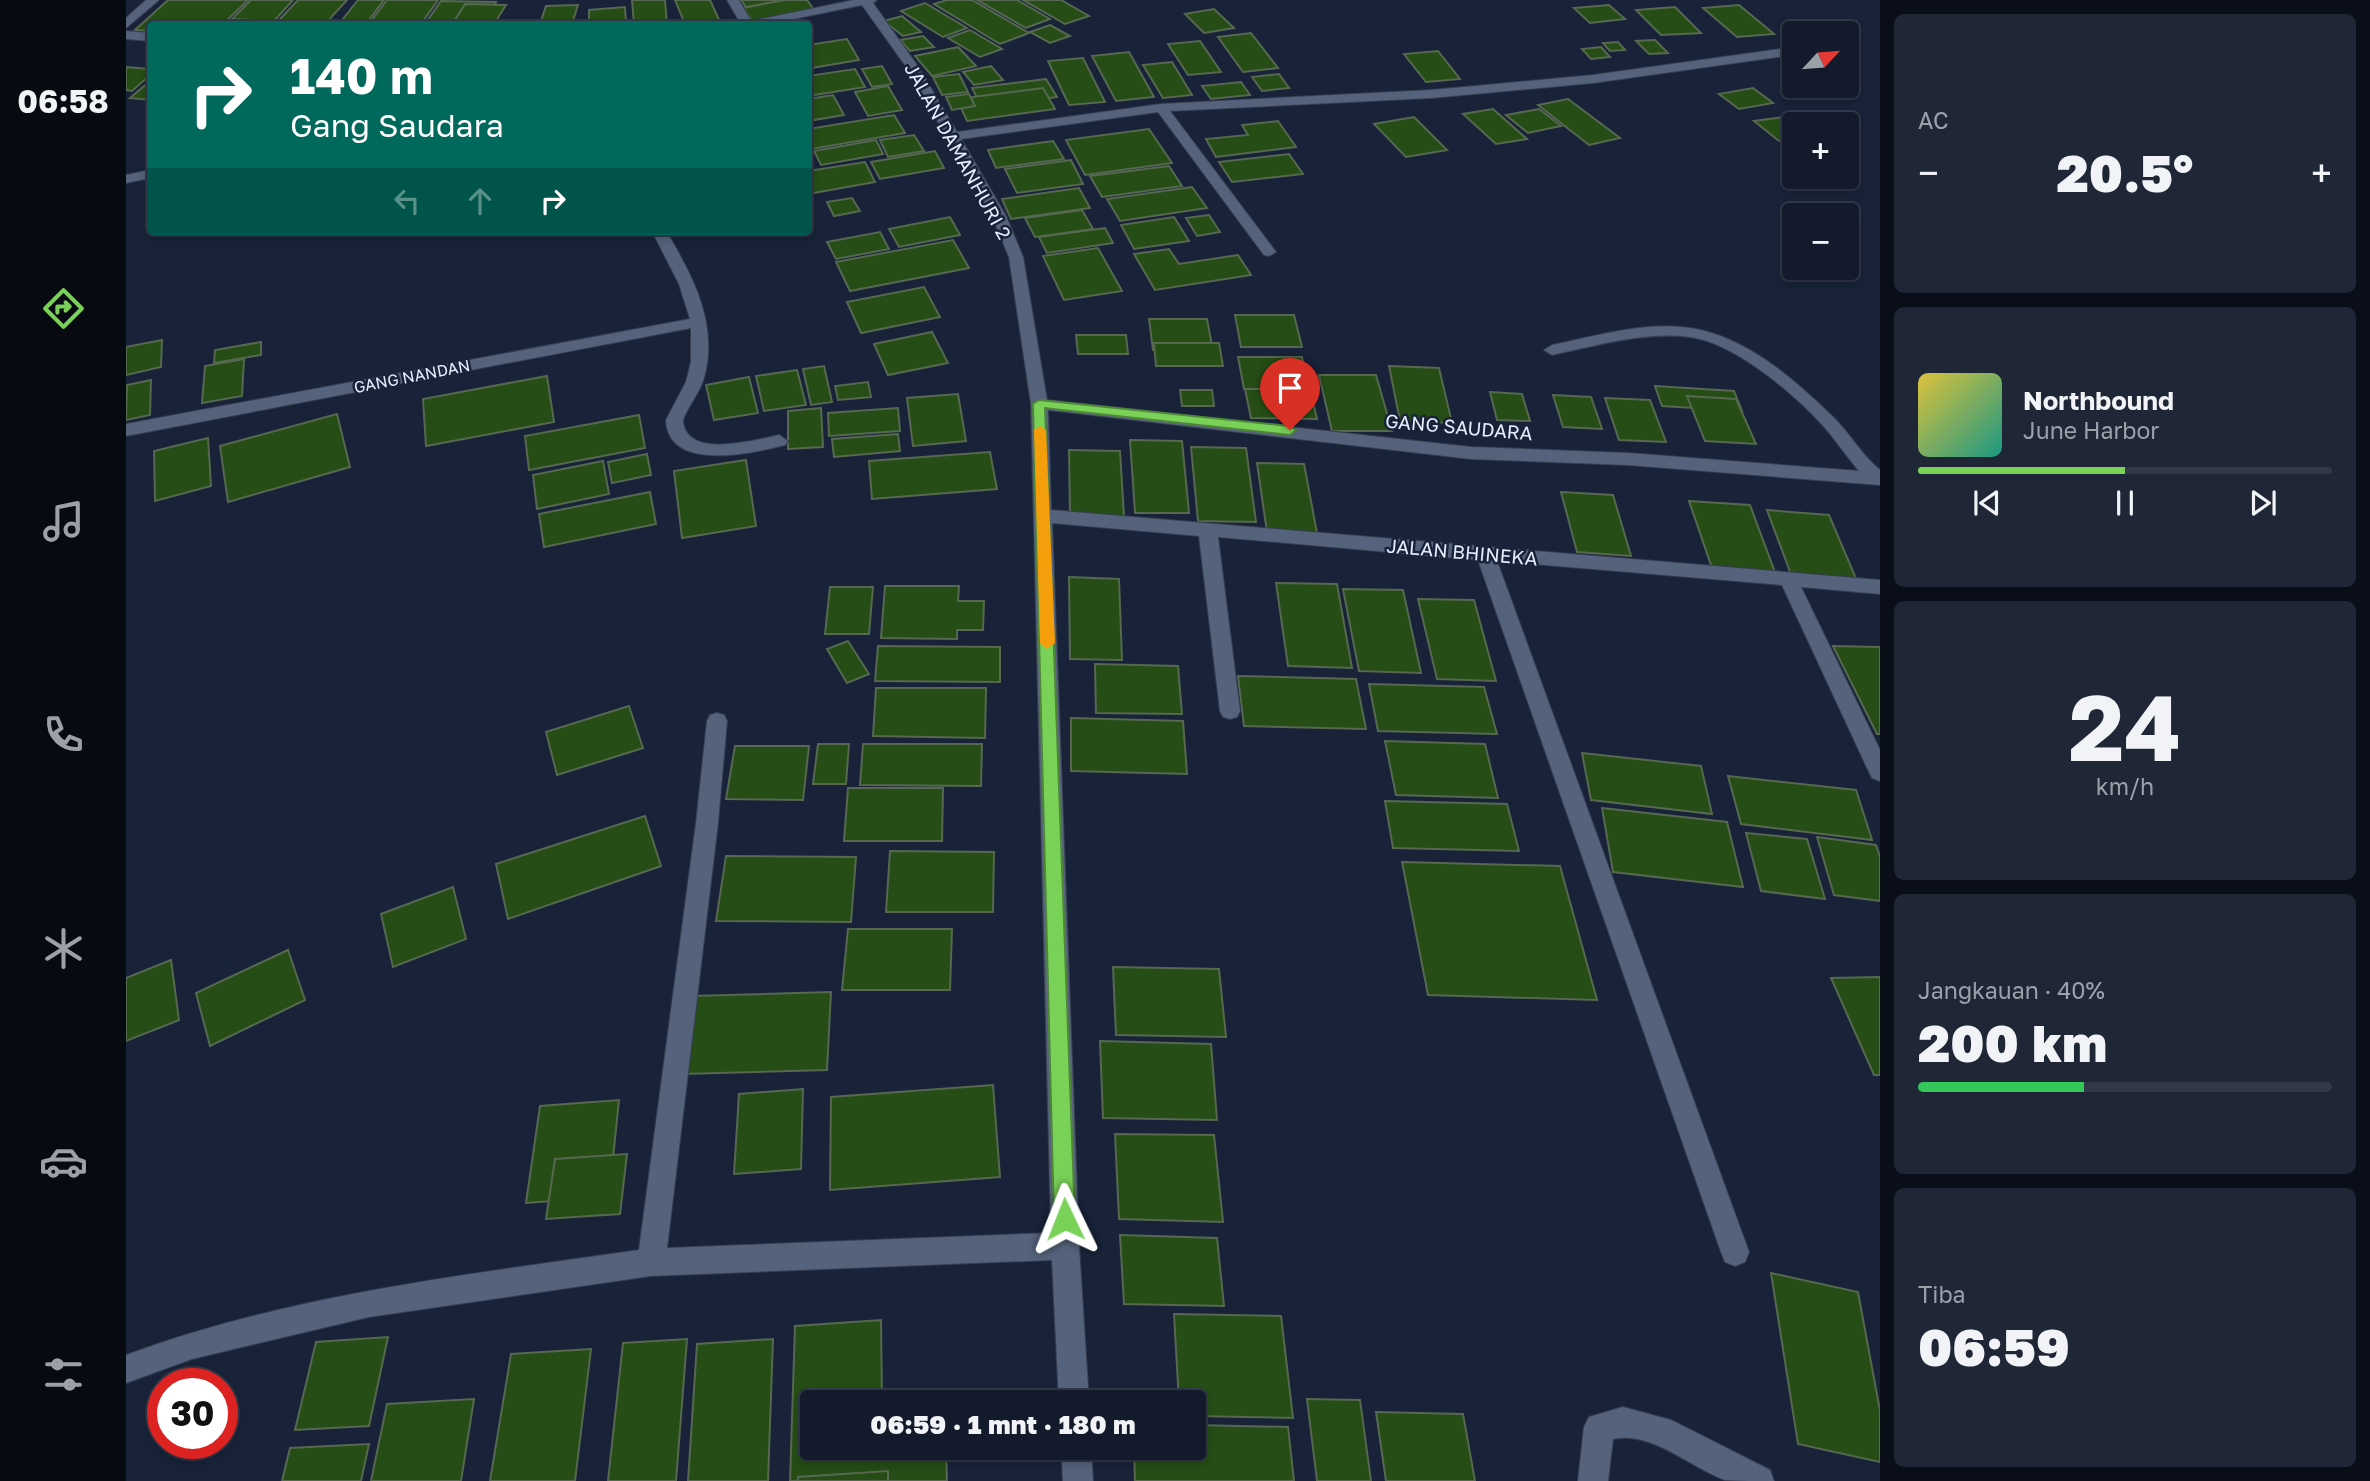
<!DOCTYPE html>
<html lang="id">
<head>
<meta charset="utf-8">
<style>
	body { margin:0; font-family:"Golos Text",sans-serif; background:#1f2737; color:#f1f3f6; height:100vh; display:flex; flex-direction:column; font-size:26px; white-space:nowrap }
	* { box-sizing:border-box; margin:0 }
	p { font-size:23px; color:#9ca1a9 }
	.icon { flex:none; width:38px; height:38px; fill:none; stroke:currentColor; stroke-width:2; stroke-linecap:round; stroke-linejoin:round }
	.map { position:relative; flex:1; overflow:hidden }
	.sheet { display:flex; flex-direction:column; gap:14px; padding:14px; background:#0a0e18; width:490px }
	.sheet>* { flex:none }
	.top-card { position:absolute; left:21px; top:21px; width:665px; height:214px; border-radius:7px; box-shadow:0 4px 10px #0003,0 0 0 2px #313847; background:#00695c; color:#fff; overflow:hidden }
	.needle { width:46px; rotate:64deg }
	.fabs { position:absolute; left:1656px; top:21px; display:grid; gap:14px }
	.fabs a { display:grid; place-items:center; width:77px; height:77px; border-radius:7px; background:#121a2b; box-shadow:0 4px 10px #0003,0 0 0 2px #313847; font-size:35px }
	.speed { position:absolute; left:21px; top:1368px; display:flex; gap:14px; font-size:35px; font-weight:700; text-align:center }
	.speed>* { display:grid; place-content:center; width:91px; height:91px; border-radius:50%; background:#121a2b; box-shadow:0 4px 10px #0003,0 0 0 2px #313847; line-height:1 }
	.speed .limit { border:10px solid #d22; background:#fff; color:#111 }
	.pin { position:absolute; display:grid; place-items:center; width:60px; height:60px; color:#fff; margin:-72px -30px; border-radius:50% 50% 50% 0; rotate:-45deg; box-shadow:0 0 7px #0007 }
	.pin .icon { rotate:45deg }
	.me { position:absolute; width:77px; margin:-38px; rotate:358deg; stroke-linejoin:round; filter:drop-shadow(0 0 5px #0008) }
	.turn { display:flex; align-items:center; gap:24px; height:147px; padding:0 28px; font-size:32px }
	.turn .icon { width:91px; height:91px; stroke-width:2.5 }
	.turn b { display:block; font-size:49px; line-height:60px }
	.lanes { display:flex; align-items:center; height:66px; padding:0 28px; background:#0003; justify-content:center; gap:35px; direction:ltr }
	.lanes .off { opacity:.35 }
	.big { font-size:52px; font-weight:800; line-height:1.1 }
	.sheet .tile { flex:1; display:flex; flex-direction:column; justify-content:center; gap:10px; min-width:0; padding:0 24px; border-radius:10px; background:#1f2737 }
	.sheet .dial { align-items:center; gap:0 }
	.dial b { font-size:91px; line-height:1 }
	.song { display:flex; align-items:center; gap:21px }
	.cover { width:84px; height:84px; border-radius:10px; background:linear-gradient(135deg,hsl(50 70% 55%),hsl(170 70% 35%)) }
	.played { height:7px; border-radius:4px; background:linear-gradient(90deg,#79d158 50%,#313847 50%) }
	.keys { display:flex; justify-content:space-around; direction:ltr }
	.heat { display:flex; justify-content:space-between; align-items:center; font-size:38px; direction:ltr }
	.charge { height:10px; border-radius:5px; background:linear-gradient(90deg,#34c759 40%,#313847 0) }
	.trip { position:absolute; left:674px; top:1390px; width:406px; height:70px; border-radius:7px; background:#121a2b; box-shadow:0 4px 10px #0003,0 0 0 2px #313847; font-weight:800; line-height:70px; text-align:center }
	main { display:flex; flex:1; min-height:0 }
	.tab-bar { display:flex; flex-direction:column; width:126px; justify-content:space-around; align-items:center; background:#070a11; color:#9ca1a9 }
	.tab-bar .icon { width:49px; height:49px }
	.tab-bar .selected { color:#79d158 }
	.tab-bar b { font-size:32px; color:#f1f3f6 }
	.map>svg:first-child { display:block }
	.building { fill:#254d15; stroke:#566850; stroke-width:2 }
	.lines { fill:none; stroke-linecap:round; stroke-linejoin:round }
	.minor-casing { stroke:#363e50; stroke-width:2 }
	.minor { fill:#54627b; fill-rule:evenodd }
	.route { fill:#79d158; stroke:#4f8839; stroke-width:2 }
	.slow { fill:#f59e0b }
	.labels { text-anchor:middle; stroke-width:5; stroke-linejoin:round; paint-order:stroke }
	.far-street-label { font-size:16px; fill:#e5edfc; stroke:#182339 }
	.street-label { font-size:19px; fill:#e5edfc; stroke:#182339 }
</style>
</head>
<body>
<main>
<nav class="tab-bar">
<b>06:58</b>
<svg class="icon selected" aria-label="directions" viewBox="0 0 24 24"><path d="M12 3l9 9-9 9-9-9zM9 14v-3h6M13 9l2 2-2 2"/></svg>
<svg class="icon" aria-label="music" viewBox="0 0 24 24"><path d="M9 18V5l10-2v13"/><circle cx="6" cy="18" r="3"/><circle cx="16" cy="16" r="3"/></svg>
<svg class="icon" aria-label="phone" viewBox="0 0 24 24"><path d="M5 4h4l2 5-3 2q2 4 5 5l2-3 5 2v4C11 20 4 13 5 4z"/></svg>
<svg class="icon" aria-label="climate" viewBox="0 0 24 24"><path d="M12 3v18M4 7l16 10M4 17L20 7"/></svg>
<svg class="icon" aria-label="car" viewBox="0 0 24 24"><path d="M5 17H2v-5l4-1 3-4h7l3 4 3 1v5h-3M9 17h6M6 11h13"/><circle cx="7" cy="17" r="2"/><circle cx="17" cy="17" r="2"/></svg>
<svg class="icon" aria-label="filters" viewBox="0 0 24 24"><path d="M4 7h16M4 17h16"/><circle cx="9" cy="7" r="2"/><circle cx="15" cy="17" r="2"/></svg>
</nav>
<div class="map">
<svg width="1754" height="1481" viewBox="0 0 1754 1481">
	<rect width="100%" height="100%" fill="#182339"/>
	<g class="building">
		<polygon points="42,0 122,0 97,24 24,24 24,31 9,30"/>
		<polygon points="125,0 167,0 148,21 106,19"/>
		<polygon points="172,0 221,0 201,22 153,20"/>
		<polygon points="232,0 258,0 240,24 213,24"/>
		<polygon points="261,0 312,0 295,24 243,24"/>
		<polygon points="506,0 539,0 541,24 508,24"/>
		<polygon points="549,0 584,0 595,24 559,24"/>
		<polygon points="615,0 662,0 620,7"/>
		<polygon points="658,0 681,0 689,11 628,23 617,8"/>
		<polygon points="821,0 846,0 903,33 874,44 808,4"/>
		<polygon points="851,0 891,0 924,19 900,28"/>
		<polygon points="897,0 935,0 963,16 939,24"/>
		<polygon points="315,1 370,2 356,24 299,24"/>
		<polygon points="799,3 841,28 817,37 775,11"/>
		<polygon points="339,4 380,5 368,24 327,23"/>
		<polygon points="452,5 446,24 414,24 420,6"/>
		<polygon points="1483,5 1499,19 1464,23 1448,8"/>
		<polygon points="1613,5 1648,34 1611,37 1577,8"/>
		<polygon points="499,7 500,24 463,24 463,10"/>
		<polygon points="1549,7 1575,33 1535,35 1510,10"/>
		<polygon points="1088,9 1108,28 1078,33 1059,14"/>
		<polygon points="776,16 795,32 777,36 758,21"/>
		<polygon points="924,25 944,36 924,43 904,32"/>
		<polygon points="844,30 876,49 854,57 822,38"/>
		<polygon points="1125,33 1152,68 1117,72 1092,37"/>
		<polygon points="797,36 808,47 784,51 774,40"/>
		<polygon points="721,39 733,60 685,68 682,45"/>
		<polygon points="1529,40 1542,53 1523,54 1510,41"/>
		<polygon points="1074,41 1095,72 1062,75 1042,44"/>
		<polygon points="1492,42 1499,50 1484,51 1477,43"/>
		<polygon points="832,47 850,66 806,76 789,56"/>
		<polygon points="1475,47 1484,57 1465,59 1456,49"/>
		<polygon points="1312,51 1334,79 1300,82 1278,54"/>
		<polygon points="1003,52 1028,97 990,101 966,56"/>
		<polygon points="957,58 979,102 943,105 922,61"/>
		<polygon points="1046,62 1066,95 1037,98 1017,65"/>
		<polygon points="756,66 766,84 746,87 736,69"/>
		<polygon points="865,66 877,80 848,85 837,72"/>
		<polygon points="0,67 24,69 24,75 6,91 0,90"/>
		<polygon points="729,69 739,87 682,96 682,76"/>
		<polygon points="833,74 842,92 816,95 807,77"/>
		<polygon points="1153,74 1163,88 1136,91 1126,77"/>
		<polygon points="920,79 931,97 856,107 846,88"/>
		<polygon points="24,81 24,100 4,98"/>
		<polygon points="1115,82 1124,95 1085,99 1076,86"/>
		<polygon points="762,86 776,110 742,116 729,92"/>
		<polygon points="917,88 929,109 841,121 831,99"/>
		<polygon points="1627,88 1647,103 1613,109 1593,94"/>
		<polygon points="843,94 849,106 826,110 820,97"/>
		<polygon points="707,95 718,115 682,121 682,99"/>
		<polygon points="1442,99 1494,138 1463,145 1412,105"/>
		<polygon points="1367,109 1401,139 1370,144 1337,114"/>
		<polygon points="1413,109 1435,126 1402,133 1380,115"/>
		<polygon points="1711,111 1731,124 1711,124 1696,114"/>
		<polygon points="1687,113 1701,124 1668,124 1668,139 1653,141 1628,121"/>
		<polygon points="768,115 779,133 685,149 682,145 682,129"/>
		<polygon points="1288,117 1321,150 1280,157 1248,124"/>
		<polygon points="1152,121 1170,147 1090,157 1080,139 1122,135 1116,125"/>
		<polygon points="1023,129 1046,163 959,175 940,140"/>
		<polygon points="788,135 798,151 762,157 754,140"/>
		<polygon points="750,140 757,154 695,165 688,151"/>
		<polygon points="927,141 938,159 870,168 862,150"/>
		<polygon points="809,151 818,168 754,179 745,162"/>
		<polygon points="1163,154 1177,174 1106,182 1093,162"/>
		<polygon points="945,160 957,184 891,193 879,169"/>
		<polygon points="739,162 749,182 682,194 682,171"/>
		<polygon points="1043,166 1056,186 976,197 964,176"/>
		<polygon points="1066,187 1081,208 994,221 981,199"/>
		<polygon points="953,188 964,208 885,219 876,199"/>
		<polygon points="726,198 734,211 708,216 701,202"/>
		<polygon points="956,210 967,229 909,237 899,218"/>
		<polygon points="1083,215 1094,232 1071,236 1060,218"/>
		<polygon points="824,217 834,235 773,247 763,229"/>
		<polygon points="1048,217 1063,241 1008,249 995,225"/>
		<polygon points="979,228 987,243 921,253 913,237"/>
		<polygon points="754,232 763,249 710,259 701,242"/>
		<polygon points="827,240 843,268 724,291 710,262"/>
		<polygon points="972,248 996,291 938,300 917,256"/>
		<polygon points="1043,249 1053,264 1112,255 1125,275 1029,290 1008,254"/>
		<polygon points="798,287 814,317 735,333 721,302"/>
		<polygon points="1109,315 1168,315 1176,347 1115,347"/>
		<polygon points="1023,319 1081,319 1087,351 1027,350"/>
		<polygon points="806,332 822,363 762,375 748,344"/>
		<polygon points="950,335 1000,335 1002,354 952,354"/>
		<polygon points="36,340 35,367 0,375 0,347"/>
		<polygon points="135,342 135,355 88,363 89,350"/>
		<polygon points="1028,343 1093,343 1097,366 1030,366"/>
		<polygon points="1112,357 1176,357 1183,389 1118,389"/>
		<polygon points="118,359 116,396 76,403 79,366"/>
		<polygon points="698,366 706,402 685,405 677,369"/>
		<polygon points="1263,366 1313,368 1326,423 1274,421"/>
		<polygon points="671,370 680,405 638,411 630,376"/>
		<polygon points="1193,375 1250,375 1266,431 1206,431"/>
		<polygon points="421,376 428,422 300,446 297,399"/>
		<polygon points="623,377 632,413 588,420 580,385"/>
		<polygon points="25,380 24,415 0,420 1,385"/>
		<polygon points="742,382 745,397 712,400 709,386"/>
		<polygon points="1529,386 1608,391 1616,411 1536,406"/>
		<polygon points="1119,389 1184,389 1191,419 1125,418"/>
		<polygon points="1054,390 1086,390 1088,406 1056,406"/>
		<polygon points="1364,392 1396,394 1404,421 1371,420"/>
		<polygon points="832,394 840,441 787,446 781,398"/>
		<polygon points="1427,395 1465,397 1476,429 1437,427"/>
		<polygon points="1561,396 1610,399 1630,444 1579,441"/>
		<polygon points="1479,398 1524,400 1540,442 1493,440"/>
		<polygon points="695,408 697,447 662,449 662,411"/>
		<polygon points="772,408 774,431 703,436 702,413"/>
		<polygon points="211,414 224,467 102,502 94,446"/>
		<polygon points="513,415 519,448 403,470 399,436"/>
		<polygon points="772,434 774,451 708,457 706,439"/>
		<polygon points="82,438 85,486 29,501 28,451"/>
		<polygon points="1004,440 1056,441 1063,513 1009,513"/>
		<polygon points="1065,447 1120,448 1130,522 1072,521"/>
		<polygon points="943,450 994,451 998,516 944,515"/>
		<polygon points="864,452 871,489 746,499 743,461"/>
		<polygon points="521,454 525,475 486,483 482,462"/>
		<polygon points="620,460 630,526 556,538 548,471"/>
		<polygon points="477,461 483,494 411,509 407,475"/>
		<polygon points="1131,463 1178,464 1191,533 1141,532"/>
		<polygon points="524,492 530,524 418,547 413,514"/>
		<polygon points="1435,492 1487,495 1505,556 1451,552"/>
		<polygon points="1563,501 1624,505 1650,575 1587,571"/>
		<polygon points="1641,510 1703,515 1731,581 1666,577"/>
		<polygon points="943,577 993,579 996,660 944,659"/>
		<polygon points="1150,583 1211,584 1226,668 1162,666"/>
		<polygon points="759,586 833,586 832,601 858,601 857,630 831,630 831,639 755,638"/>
		<polygon points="704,587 747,587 743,634 699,634"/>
		<polygon points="1217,589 1277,590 1295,673 1233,671"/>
		<polygon points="1292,599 1348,600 1370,681 1311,679"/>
		<polygon points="722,641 743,674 721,683 701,649"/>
		<polygon points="752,646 874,647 874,682 749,681"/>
		<polygon points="1707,646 1754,647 1754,734 1751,734"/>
		<polygon points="969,664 1052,666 1056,714 970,713"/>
		<polygon points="1112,676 1230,679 1240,729 1118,726"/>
		<polygon points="1243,684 1358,687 1371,734 1252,731"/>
		<polygon points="750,688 860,688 859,738 747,736"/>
		<polygon points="503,706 517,748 431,775 420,732"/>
		<polygon points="945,718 1057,721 1061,774 945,771"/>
		<polygon points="1259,741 1359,744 1372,798 1270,795"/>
		<polygon points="692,744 723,744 720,784 687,784"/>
		<polygon points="737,744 856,744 855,786 734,785"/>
		<polygon points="609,746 683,746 677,800 600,799"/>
		<polygon points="1456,753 1575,766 1586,814 1465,800"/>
		<polygon points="1602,776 1730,790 1746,840 1615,824"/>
		<polygon points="722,788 817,788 816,841 718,841"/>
		<polygon points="1259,801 1381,804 1393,851 1267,848"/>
		<polygon points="1476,808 1601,822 1617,887 1487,872"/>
		<polygon points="519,816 535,866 382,919 370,864"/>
		<polygon points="1620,833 1681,839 1699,899 1635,891"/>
		<polygon points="1691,837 1750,845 1754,857 1754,901 1708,895"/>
		<polygon points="764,851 868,852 867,912 760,912"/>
		<polygon points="600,856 730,857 725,922 590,921"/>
		<polygon points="1276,862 1434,866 1471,1000 1302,995"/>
		<polygon points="327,887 340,939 267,967 255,914"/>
		<polygon points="722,929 826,929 824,990 716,990"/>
		<polygon points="162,950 179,1000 84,1046 70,993"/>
		<polygon points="45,960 53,1020 0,1041 0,978"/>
		<polygon points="987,967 1093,969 1100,1037 990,1035"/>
		<polygon points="1754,977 1754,1075 1748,1075 1705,978"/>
		<polygon points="705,992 701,1070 556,1074 567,996"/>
		<polygon points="974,1041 1085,1044 1091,1120 977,1118"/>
		<polygon points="867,1085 874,1177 704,1190 705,1097"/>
		<polygon points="677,1089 675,1169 608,1174 613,1094"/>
		<polygon points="493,1100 483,1197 400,1203 414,1106"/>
		<polygon points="989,1134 1088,1135 1097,1222 993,1219"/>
		<polygon points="501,1154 494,1214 420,1219 429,1159"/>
		<polygon points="994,1235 1091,1238 1098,1306 998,1304"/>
		<polygon points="1645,1273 1732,1292 1754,1411 1754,1462 1672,1444"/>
		<polygon points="1048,1314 1155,1316 1167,1418 1068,1416 1068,1402 1053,1402"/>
		<polygon points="755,1320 756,1402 686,1402 686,1447 820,1447 821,1481 664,1481 669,1326"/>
		<polygon points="262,1337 243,1426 169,1430 190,1342"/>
		<polygon points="561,1339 550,1481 482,1481 497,1343"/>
		<polygon points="647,1339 642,1481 562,1481 571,1344"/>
		<polygon points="465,1349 449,1481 364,1481 385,1354"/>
		<polygon points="348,1399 335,1481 245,1481 261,1404"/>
		<polygon points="1181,1399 1234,1400 1245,1481 1191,1481"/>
		<polygon points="1250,1412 1337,1414 1349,1481 1260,1481"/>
		<polygon points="1068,1425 1162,1427 1168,1481 1009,1481 1008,1447 1068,1447"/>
		<polygon points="243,1444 235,1481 156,1481 164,1448"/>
		<polygon points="762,1471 762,1481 672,1481 672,1477"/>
	</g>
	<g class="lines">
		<defs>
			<g id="minor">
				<polygon points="20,0 33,0 0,28 0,18"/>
				<path d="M601 0H613L625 21 728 0H751L747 3 793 68 831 132 1035 104 1305 90 1467 75 1668 47 1667 55 1467 83 1305 98 1044 111 1150 252 1143 256 1138 255 1032 112 835 139 880 216 897 257 921 400 1345 447 1502 453 1733 471C1721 457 1711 442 1700 429 1670 395 1609 343 1564 337 1518 331 1470 346 1426 355L1418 350 1426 345C1470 336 1519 321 1564 328 1618 336 1666 377 1704 414 1723 431 1734 454 1754 470V485L1502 465 1345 459 922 410 925 510 1754 580V594L1675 587 1754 750V781L1746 778 1743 772 1656 585 1371 561 1623 1252 1619 1262 1609 1266 1599 1262 1595 1252 1352 560 1092 537 1114 711 1111 717 1104 719 1097 717 1094 711 1073 536 926 523 953 1246 963 1402H933L926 1260 525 1276 243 1317 66 1359 0 1383V1355C166 1294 339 1275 513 1250L570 823 581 721 584 715 591 713 598 715 601 721 592 823 541 1248 925 1233 905 404 883 257 866 216 781 68 736 5 643 24H615Z"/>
				<polygon points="0,31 24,33 24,41 0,39"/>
				<polygon points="24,170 24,178 0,183 0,175"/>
				<path d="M526 231H540C567 276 594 327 577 381 572 395 562 406 557 420 559 460 629 440 653 435L662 441 659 445C628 453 542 473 540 420L560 382 565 362V328L0 436V424L564 319 553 284Z"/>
				<path d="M1497 1407 1545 1420 1644 1470 1648 1481C1634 1481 1612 1481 1599 1480 1563 1467 1527 1431 1487 1439L1482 1481H1452L1458 1427 1463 1417Z"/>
				<polygon points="935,1447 965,1447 967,1481 937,1481"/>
			</g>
		</defs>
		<use href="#minor" class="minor-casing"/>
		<use href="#minor" class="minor"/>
	</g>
	<polygon class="route" points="913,400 1164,426 1170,430 1164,435 919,408 949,1219 946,1226 939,1229 931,1226 928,1219 907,404"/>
	<polygon class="slow" points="914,426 920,430 929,643 921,649 914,643 908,430"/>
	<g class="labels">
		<g class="far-street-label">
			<text transform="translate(286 376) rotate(-11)" y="6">GANG NANDAN</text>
		</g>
		<g class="street-label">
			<text transform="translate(832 151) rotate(61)" y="7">JALAN DAMANHURI 2</text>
			<text transform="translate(1333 427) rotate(5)" y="7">GANG SAUDARA</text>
			<text transform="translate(1336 552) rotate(5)" y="7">JALAN BHINEKA</text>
		</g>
	</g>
</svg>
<div class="fabs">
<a><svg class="needle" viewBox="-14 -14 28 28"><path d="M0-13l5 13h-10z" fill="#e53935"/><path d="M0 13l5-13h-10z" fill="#9ca1a9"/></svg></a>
<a>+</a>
<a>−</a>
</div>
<div class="speed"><div class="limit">30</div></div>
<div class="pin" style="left:1164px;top:430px;background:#d93025"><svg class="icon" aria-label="arrive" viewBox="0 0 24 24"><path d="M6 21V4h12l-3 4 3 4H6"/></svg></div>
<svg class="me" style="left:939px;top:1219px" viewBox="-20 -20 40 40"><path d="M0-17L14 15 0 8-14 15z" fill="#79d158" stroke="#fff" stroke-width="4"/></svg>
<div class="trip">06:59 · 1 mnt · 180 m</div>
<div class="top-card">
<div class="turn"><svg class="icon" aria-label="right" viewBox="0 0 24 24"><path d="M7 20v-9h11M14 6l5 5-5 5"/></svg><div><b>140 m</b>Gang Saudara</div></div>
<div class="lanes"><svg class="icon off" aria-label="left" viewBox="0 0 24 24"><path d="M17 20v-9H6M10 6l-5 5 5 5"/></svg><svg class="icon off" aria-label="ahead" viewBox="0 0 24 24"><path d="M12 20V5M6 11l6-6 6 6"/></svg><svg class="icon" aria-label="right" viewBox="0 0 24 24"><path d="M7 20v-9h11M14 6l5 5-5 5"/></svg></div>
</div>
</div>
<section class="sheet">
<div class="tile"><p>AC</p>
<div class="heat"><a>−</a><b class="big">20.5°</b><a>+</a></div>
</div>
<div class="tile">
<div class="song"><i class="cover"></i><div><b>Northbound</b><p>June Harbor</p></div></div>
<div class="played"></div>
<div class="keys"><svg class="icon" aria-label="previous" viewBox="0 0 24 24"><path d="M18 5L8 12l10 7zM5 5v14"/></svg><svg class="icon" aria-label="pause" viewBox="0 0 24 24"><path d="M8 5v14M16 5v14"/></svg><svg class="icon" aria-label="next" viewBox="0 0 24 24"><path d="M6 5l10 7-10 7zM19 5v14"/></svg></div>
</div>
<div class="tile dial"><b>24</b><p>km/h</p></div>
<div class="tile"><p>Jangkauan · 40%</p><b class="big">200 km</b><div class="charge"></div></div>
<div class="tile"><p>Tiba</p><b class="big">06:59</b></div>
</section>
</main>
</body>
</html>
